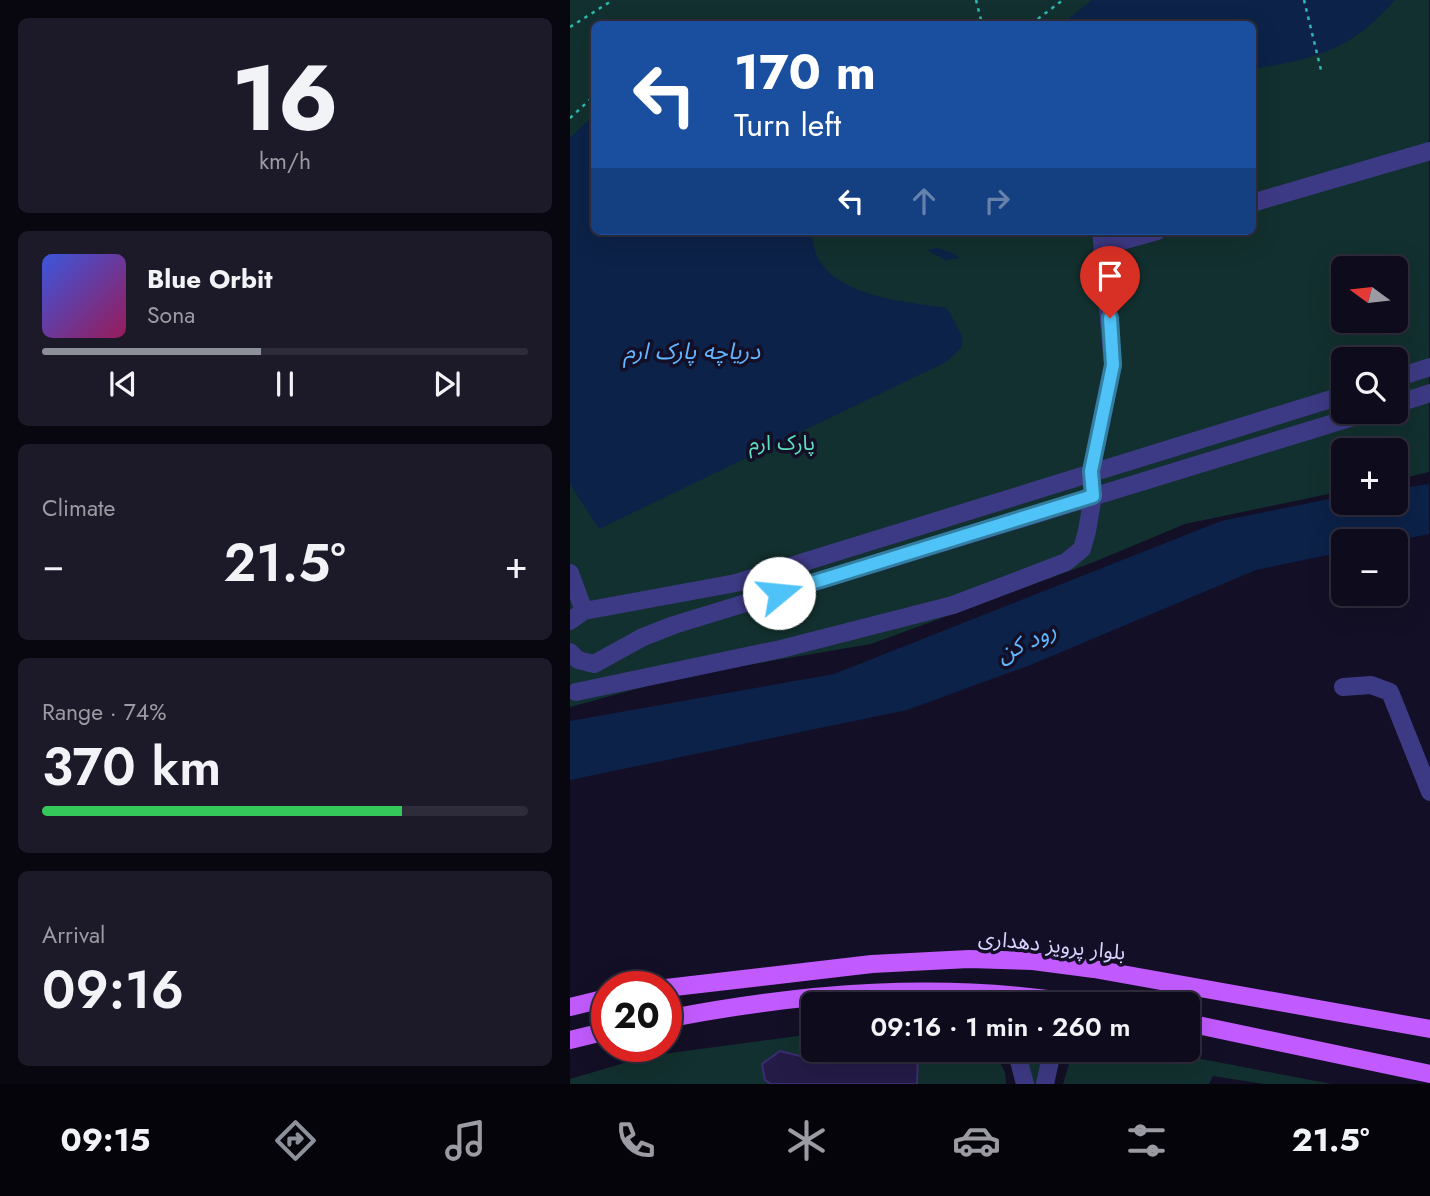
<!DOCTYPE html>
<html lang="en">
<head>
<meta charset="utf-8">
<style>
	body { margin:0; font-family:Jost,"Noto Sans Arabic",sans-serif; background:#1c1929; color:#f1f3f6; height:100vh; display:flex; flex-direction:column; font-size:26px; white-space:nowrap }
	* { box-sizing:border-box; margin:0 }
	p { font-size:23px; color:#9b9ba3 }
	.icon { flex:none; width:38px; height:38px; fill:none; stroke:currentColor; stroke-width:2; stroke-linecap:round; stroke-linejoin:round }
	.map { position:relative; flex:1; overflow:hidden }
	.details { display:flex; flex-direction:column; gap:18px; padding:18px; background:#08060f; width:570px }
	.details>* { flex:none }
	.guide { position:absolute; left:21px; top:21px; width:665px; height:214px; border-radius:10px; box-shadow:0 7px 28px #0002,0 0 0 2px #2e2b3b; background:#1a4fa0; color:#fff; overflow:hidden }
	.needle { width:46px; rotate:285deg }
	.tools { position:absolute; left:761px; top:256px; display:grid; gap:14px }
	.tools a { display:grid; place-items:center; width:77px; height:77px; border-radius:10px; background:#0e0b1c; box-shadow:0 7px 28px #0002,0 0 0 2px #2e2b3b; font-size:35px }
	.speed { position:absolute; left:21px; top:971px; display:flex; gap:14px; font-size:35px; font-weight:700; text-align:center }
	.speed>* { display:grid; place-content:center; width:91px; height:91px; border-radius:50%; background:#0e0b1c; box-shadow:0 7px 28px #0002,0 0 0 2px #2e2b3b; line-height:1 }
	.speed .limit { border:10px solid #d22; background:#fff; color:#111 }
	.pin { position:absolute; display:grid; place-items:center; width:60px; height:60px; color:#fff; margin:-72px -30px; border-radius:50% 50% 50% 0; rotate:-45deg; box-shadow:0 0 7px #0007 }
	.pin .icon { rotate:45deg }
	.me { position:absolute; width:77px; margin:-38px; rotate:73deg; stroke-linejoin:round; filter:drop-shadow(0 0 5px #0008) }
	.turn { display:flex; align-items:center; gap:24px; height:147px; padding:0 28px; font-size:32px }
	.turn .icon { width:91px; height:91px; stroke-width:2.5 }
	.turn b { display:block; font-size:49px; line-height:60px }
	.lanes { display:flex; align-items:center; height:66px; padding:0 28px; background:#0003; justify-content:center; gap:35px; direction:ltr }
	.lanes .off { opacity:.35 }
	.big { font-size:52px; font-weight:600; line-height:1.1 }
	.details .tile { flex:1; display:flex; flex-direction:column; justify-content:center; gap:10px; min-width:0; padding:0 24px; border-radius:10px; background:#1c1929 }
	.details .dial { align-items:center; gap:0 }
	.dial b { font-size:91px; line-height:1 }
	.song { display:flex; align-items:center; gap:21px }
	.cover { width:84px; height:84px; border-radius:10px; background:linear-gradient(135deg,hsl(230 70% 55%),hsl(330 70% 35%)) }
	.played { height:7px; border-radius:4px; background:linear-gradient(90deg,#8c9099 45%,#2e2b3b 45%) }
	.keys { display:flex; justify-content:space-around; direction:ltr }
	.heat { display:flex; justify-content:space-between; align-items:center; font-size:38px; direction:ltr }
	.charge { height:10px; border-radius:5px; background:linear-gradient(90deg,#34c759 74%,#2e2b3b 0) }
	.trip { position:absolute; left:231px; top:992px; width:399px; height:70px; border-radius:10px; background:#0e0b1c; box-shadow:0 7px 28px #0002,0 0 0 2px #2e2b3b; font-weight:600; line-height:70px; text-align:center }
	.menu { display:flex; height:112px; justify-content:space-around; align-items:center; background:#06040b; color:#9b9ba3 }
	.menu .icon { width:49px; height:49px }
	.menu .on { color:#8c9099 }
	.menu b { font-size:32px; color:#f1f3f6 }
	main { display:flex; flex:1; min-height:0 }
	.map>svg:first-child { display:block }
	.green { fill:#12302f; fill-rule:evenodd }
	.water { fill:#0c2248 }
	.building { fill:#241b47; stroke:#3b2d73; stroke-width:2 }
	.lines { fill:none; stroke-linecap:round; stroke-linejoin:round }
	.path { stroke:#2fb8b0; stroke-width:2.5; stroke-dasharray:3.5 5; stroke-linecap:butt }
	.minor { stroke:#3d3a85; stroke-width:18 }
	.major { stroke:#c25bff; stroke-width:18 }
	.route-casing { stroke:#337fa1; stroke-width:18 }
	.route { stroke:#4fc3f7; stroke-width:12 }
	.labels { text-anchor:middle; stroke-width:7; stroke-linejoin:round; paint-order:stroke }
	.park-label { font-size:21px; fill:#5fe0c0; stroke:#130f26 }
	.street-label { font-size:21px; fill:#d9d4ff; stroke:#130f26 }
	.water-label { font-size:23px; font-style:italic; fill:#62b6ff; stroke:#130f26 }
</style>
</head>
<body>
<main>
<section class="details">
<div class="tile dial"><b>16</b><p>km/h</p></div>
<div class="tile">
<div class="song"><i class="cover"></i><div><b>Blue Orbit</b><p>Sona</p></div></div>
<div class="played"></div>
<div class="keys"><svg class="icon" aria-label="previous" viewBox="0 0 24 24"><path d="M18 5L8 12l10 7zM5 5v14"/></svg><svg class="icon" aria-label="pause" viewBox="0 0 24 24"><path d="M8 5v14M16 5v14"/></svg><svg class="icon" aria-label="next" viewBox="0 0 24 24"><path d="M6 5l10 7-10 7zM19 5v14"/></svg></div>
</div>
<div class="tile"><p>Climate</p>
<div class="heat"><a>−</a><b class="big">21.5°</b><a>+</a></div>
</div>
<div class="tile"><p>Range · 74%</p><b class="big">370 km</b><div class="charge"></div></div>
<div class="tile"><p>Arrival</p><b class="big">09:16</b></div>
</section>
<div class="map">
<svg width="860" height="1084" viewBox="0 0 860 1084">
	<rect width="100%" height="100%" fill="#130f26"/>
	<g class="green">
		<path d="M0 0H859V472L826 480V450H774L773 491 615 524 524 562 301 644 118 675 0 707ZM24 24H682V231H24ZM774 268H826V320H774ZM774 359H826V411H774Z"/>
		<polygon points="243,1034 243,1050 423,1050 435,1072 436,1084 0,1084 0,1079 78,1056"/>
		<polygon points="455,1050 476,1050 469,1084 462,1084"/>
		<polygon points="503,1050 584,1050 762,1084 694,1084 643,1076 639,1084 493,1084"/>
	</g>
	<g class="water">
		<path d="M522 0H825C781 50 746 59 683 69L682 24H492Z"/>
		<path d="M24 115V231H242C241 296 331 301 377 308L393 338 391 348 376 362 29 529 0 484V138Z"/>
		<polygon points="367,248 383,253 389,258 375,260 357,250"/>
		<polygon points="859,484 859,534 826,541 774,541 773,552 686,570 463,664 337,710 0,780 0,721 264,674 651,521 773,496 774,502 826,502 826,489"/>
	</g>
	<polygon class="building" points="234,1050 348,1052 347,1084 201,1084 195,1080 192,1064 210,1051 234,1057"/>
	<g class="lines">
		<g class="path">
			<polyline points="406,0 412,24"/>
			<polyline points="734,0 751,70"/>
			<polyline points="461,24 493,0"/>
			<polyline points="0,27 43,0"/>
			<polyline points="0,118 24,96"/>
		</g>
		<g class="minor">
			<polyline points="682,203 860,151"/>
			<polyline points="534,246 587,231"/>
			<polyline points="826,378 860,367"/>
			<polyline points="826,404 860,393"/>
			<polyline points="0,573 14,611"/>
			<polyline points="0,621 14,611 166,583 774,395"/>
			<polyline points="0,652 8,660 24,664 73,637 104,625 803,411"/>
			<polyline points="773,687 801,685 820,692 860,792"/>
			<polyline points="6,692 211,649 383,605 496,562 512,549 517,531 523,496 521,471 543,365 531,231"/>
			<polyline points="353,994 387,1004"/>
			<polyline points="446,1050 455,1084"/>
			<polyline points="475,1084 480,1061 487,1050"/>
		</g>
		<g class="major">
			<polyline points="96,988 302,964 399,959 463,961 524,969 860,1029"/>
			<polyline points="0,1007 37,998"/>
			<path d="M96 1019C234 992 373 981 513 1004"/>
			<polyline points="618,1023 860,1074"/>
			<polyline points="0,1040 37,1031"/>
		</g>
	</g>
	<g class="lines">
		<defs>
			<polyline id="route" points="209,593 523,496 521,471 543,365 540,318"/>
		</defs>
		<use href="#route" class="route-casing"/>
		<use href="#route" class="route"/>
	</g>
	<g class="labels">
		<g class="park-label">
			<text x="212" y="450">پارک ارم</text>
		</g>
		<g class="street-label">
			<text transform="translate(482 945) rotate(6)" y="7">بلوار پرویز دهداری</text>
		</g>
		<g class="water-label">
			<text x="122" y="359">دریاچه پارک ارم</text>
			<text transform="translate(456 642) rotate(-26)" y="8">رود کن</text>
		</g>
	</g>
</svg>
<div class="tools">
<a><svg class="needle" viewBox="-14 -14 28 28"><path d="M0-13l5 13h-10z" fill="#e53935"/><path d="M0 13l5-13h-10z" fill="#9b9ba3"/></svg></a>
<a><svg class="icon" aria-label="search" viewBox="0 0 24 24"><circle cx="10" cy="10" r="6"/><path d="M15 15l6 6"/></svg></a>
<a>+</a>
<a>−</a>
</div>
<div class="speed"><div class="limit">20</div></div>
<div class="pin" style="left:540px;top:318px;background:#d93025"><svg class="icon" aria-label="arrive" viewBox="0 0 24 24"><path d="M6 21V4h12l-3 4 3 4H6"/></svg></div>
<svg class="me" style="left:209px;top:593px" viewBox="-20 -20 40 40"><circle r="19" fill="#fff"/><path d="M0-13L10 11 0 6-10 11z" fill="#4fc3f7"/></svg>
<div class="trip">09:16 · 1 min · 260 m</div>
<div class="guide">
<div class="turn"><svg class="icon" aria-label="left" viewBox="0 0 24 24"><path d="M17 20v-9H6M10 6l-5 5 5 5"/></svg><div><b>170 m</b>Turn left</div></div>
<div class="lanes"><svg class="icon" aria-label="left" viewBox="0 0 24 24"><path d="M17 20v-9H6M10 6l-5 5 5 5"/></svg><svg class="icon off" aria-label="ahead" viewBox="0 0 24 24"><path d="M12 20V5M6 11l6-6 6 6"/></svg><svg class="icon off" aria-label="right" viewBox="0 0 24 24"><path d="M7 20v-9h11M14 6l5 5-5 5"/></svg></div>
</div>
</div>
</main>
<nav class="menu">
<b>09:15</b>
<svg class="icon on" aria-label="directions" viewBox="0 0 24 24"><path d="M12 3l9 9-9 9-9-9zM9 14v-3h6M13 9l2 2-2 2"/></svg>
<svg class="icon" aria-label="music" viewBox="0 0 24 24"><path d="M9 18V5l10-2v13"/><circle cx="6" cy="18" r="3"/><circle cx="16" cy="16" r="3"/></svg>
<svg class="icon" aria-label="phone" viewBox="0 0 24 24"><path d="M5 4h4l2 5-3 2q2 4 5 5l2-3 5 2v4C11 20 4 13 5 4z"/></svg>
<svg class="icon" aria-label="climate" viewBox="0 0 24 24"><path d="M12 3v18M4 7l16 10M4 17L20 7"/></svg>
<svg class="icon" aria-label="car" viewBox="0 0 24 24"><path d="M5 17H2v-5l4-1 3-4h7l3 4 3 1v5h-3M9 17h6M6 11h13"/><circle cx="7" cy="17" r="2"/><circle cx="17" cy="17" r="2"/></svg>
<svg class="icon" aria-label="filters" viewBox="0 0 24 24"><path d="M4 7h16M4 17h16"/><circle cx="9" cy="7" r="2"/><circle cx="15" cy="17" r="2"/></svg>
<b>21.5°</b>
</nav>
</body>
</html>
